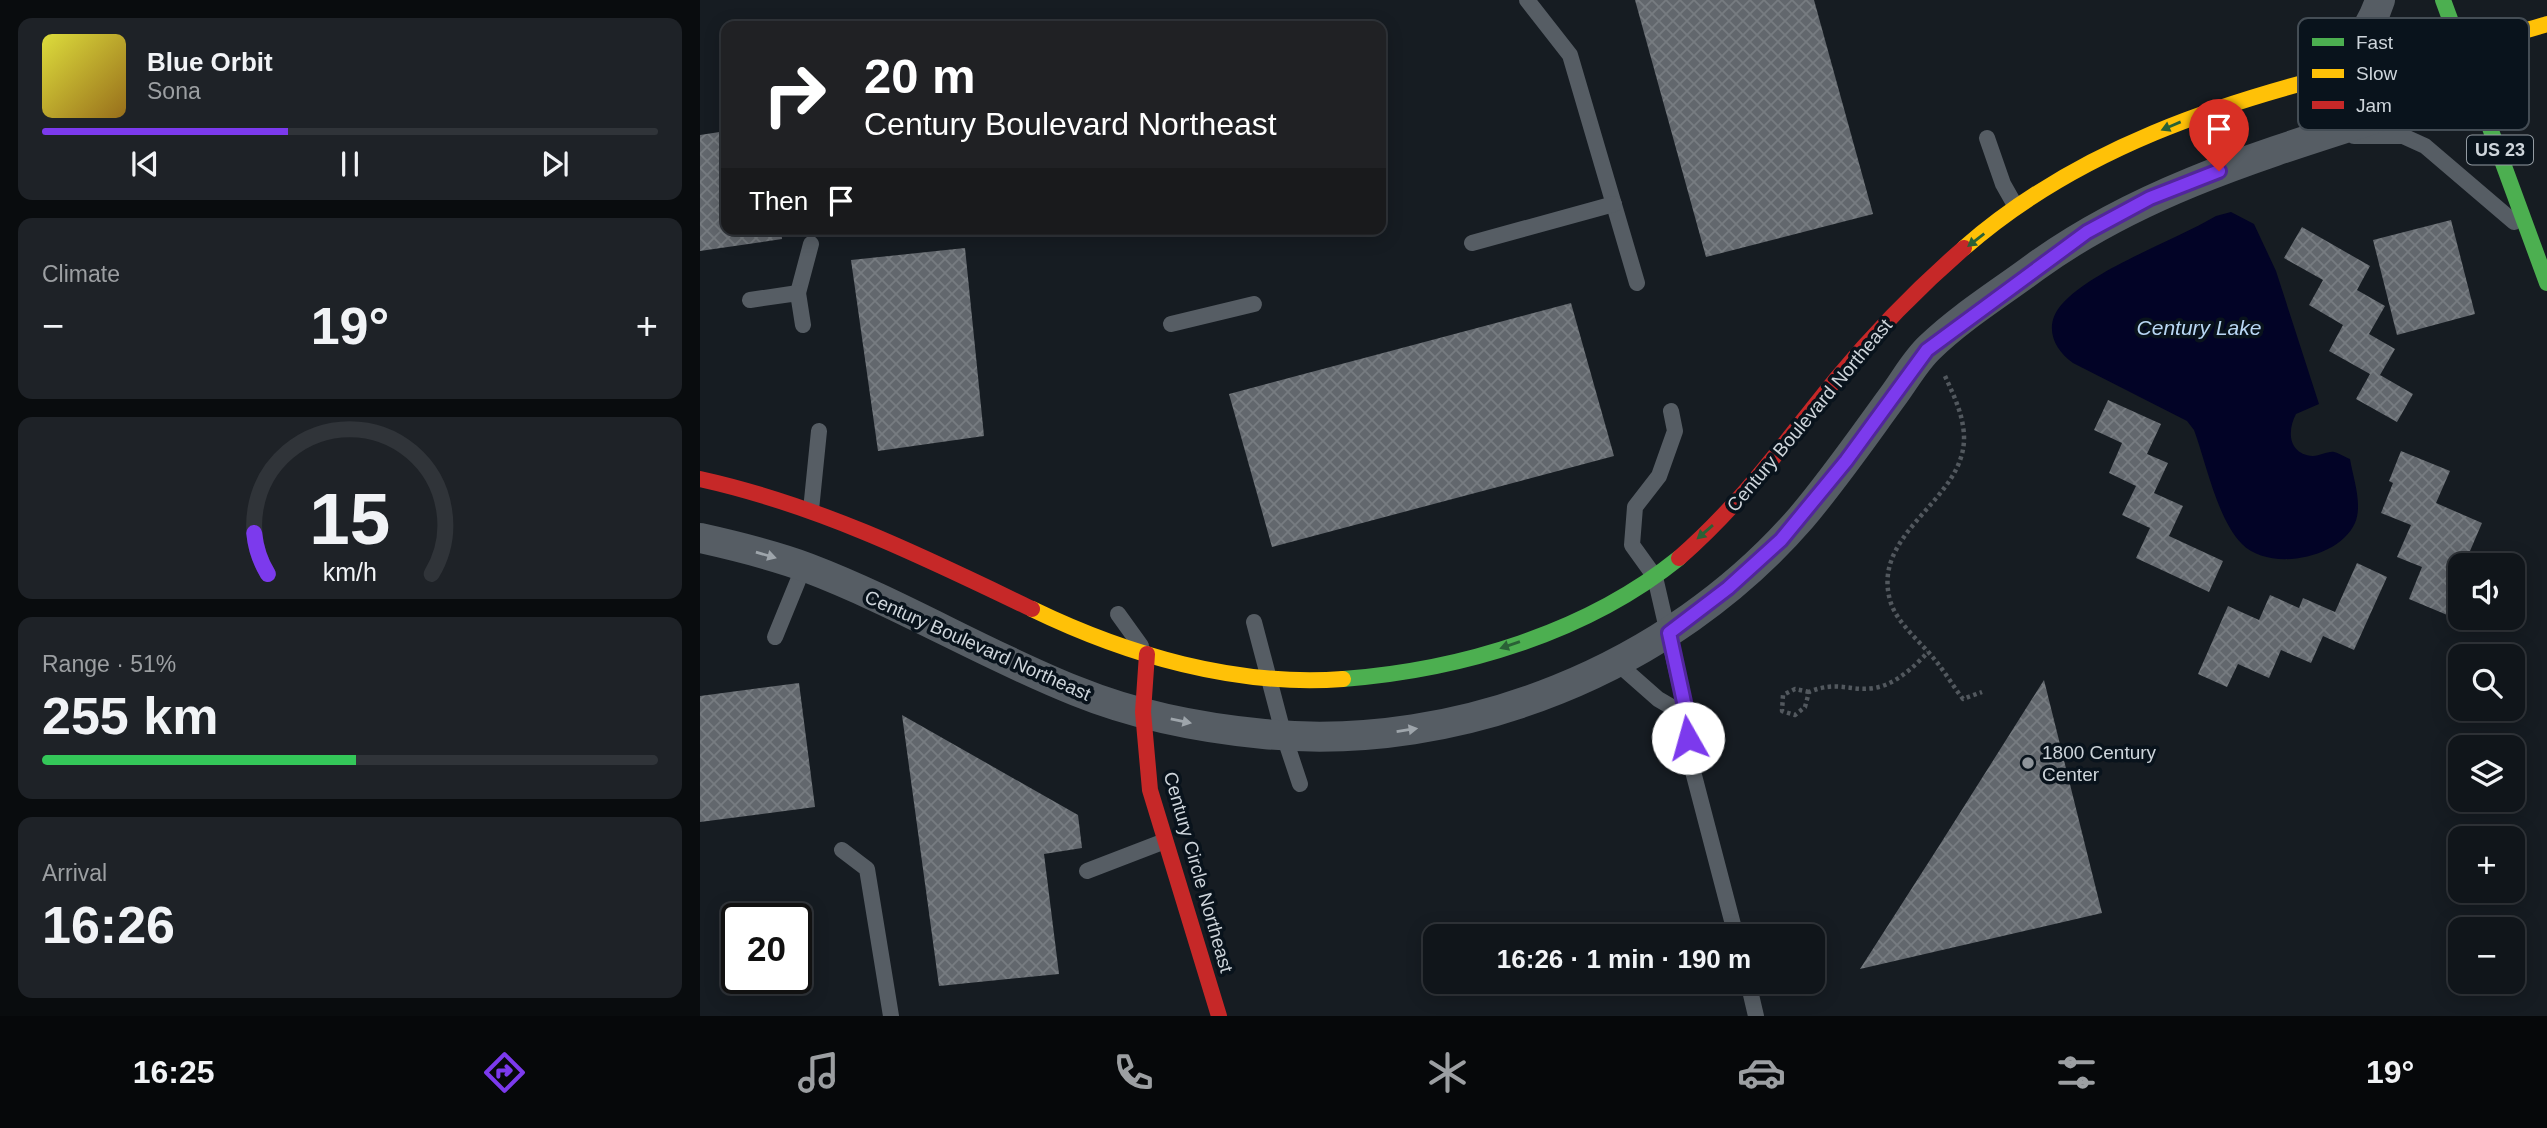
<!DOCTYPE html>
<html lang="en">
<head>
<meta charset="utf-8">
<style>
	body { margin:0; font-family:Helvetica,sans-serif; background:#1e2227; color:#f1f3f6; height:100vh; display:flex; flex-direction:column; font-size:26px; white-space:nowrap }
	* { box-sizing:border-box; margin:0 }
	p { font-size:23px; color:#9c9fa2 }
	.icon { flex:none; width:38px; height:38px; fill:none; stroke:currentColor; stroke-width:2; stroke-linecap:round; stroke-linejoin:round }
	.map { position:relative; flex:1; overflow:hidden }
	.sheet { display:flex; flex-direction:column; gap:18px; padding:18px; background:#090c0e; width:700px }
	.sheet>* { flex:none }
	.hud { position:absolute; left:21px; top:21px; width:665px; height:214px; border-radius:14px; box-shadow:0 4px 18px #0003,0 0 0 2px #303439; background:#202124; color:#fff; overflow:hidden }
	.tools { position:absolute; left:1748px; top:553px; display:grid; gap:14px }
	.tools a { display:grid; place-items:center; width:77px; height:77px; border-radius:14px; background:#10151a; box-shadow:0 4px 18px #0003,0 0 0 2px #303439; font-size:35px }
	.speed { position:absolute; left:21px; top:903px; display:flex; gap:14px; font-size:35px; font-weight:700; text-align:center }
	.speed>* { display:grid; place-content:center; width:91px; height:91px; border-radius:50%; background:#10151a; box-shadow:0 4px 18px #0003,0 0 0 2px #303439; line-height:1 }
	.speed .limit { border:4px solid #111; border-radius:10px; background:#fff; color:#111 }
	.pin { position:absolute; display:grid; place-items:center; width:60px; height:60px; color:#fff; margin:-72px -30px; border-radius:50% 50% 50% 0; rotate:-45deg; box-shadow:0 0 7px #0007 }
	.pin .icon { rotate:45deg }
	.me { position:absolute; width:77px; margin:-38px; rotate:353deg; stroke-linejoin:round; filter:drop-shadow(0 0 5px #0008) }
	.turn { display:flex; align-items:center; gap:24px; height:147px; padding:0 28px; font-size:32px }
	.turn .icon { width:91px; height:91px; stroke-width:2.5 }
	.turn b { display:block; font-size:49px; line-height:60px }
	.then { display:flex; align-items:center; height:66px; padding:0 28px; background:#0003; gap:14px; font-size:26px }
	.big { font-size:52px; font-weight:600; line-height:1.1 }
	.sheet .card { flex:1; display:flex; flex-direction:column; justify-content:center; gap:10px; min-width:0; padding:0 24px; border-radius:14px; background:#1e2227 }
	.sheet .dial { align-items:center; gap:0 }
	.dial svg { height:182px; overflow:visible; fill:none; stroke:#303439; stroke-width:7; stroke-linecap:round; text-anchor:middle }
	.dial text { fill:#f1f3f6; stroke:none }
	.song { display:flex; align-items:center; gap:21px }
	.cover { width:84px; height:84px; border-radius:10px; background:linear-gradient(135deg,hsl(60 70% 55%),hsl(40 70% 35%)) }
	.played { height:7px; border-radius:4px; background:linear-gradient(90deg,#7c3aed 40%,#303439 40%) }
	.keys { display:flex; justify-content:space-around; direction:ltr }
	.heat { display:flex; justify-content:space-between; align-items:center; font-size:38px; direction:ltr }
	.charge { height:10px; border-radius:5px; background:linear-gradient(90deg,#34c759 51%,#303439 0) }
	.trip { position:absolute; left:723px; top:924px; width:402px; height:70px; border-radius:14px; background:#10151a; box-shadow:0 4px 18px #0003,0 0 0 2px #303439; font-weight:600; line-height:70px; text-align:center }
	.menu { display:flex; height:112px; justify-content:space-around; align-items:center; background:#06080a; color:#9c9fa2 }
	.menu .icon { width:49px; height:49px }
	.menu .selected { color:#7c3aed }
	.menu b { font-size:32px; color:#f1f3f6 }
	main { display:flex; flex:1; min-height:0 }
	.map>svg:first-child { display:block }
	.water { fill:#020326 }
	.building { fill:url(#building-cross-hatch) }
	.lines { fill:none; stroke-linecap:round; stroke-linejoin:round }
	.path { stroke:#52585e; stroke-width:4.5; stroke-dasharray:3.5 3.5; stroke-linecap:butt }
	.lane { stroke:#565d64; stroke-width:16 }
	.street { stroke:#565d64; stroke-width:30 }
	.fast { stroke:#4caf50; stroke-width:16 }
	.slow { stroke:#ffc107; stroke-width:16 }
	.jam { stroke:#c62828; stroke-width:16 }
	.oneway { fill:#2a6136 }
	.oneway2 { fill:#9ea5ab }
	.route-casing { stroke:#51269a; stroke-width:18 }
	.route { stroke:#7c3aed; stroke-width:12 }
	.poi-dot { fill:#8e949a; stroke:#09131c; stroke-width:2.5 }
	.labels { text-anchor:middle; stroke-width:7; stroke-linejoin:round; paint-order:stroke }
	.shield { fill:#09131c; stroke:#939ba2; stroke-width:2 }
	.shield-label { font-size:18px; font-weight:bold; fill:#ced5db }
	.street-label { font-size:19px; fill:#ced5db; stroke:#09131c }
	.poi-label { font-size:19px; fill:#ced5db; stroke:#09131c; text-anchor:start }
	.water-label { font-size:21px; font-style:italic; fill:#b9d7f4; stroke:#09131c }
	.key { fill:#09131c; stroke:#444d55; stroke-width:2 }
	.key-label { font-size:19px; fill:#ced5db }
</style>
</head>
<body>
<main>
<section class="sheet">
<div class="card">
<div class="song"><i class="cover"></i><div><b>Blue Orbit</b><p>Sona</p></div></div>
<div class="played"></div>
<div class="keys"><svg class="icon" aria-label="previous" viewBox="0 0 24 24"><path d="M18 5L8 12l10 7zM5 5v14"/></svg><svg class="icon" aria-label="pause" viewBox="0 0 24 24"><path d="M8 5v14M16 5v14"/></svg><svg class="icon" aria-label="next" viewBox="0 0 24 24"><path d="M6 5l10 7-10 7zM19 5v14"/></svg></div>
</div>
<div class="card"><p>Climate</p>
<div class="heat"><a>−</a><b class="big">19°</b><a>+</a></div>
</div>
<div class="card dial"><svg viewBox="0 0 100 80">
<path d="M14 69A42 42 0 1 1 86 69"/>
<path d="M14 69A42 42 0 0 1 8 51" stroke="#7c3aed"/>
<text x="50" y="56" font-size="32" font-weight="700">15</text>
<text x="50" y="72" font-size="11">km/h</text>
</svg></div>
<div class="card"><p>Range · 51%</p><b class="big">255 km</b><div class="charge"></div></div>
<div class="card"><p>Arrival</p><b class="big">16:26</b></div>
</section>
<div class="map">
<svg width="1847" height="1016" viewBox="0 0 1847 1016">
	<defs>
		<pattern id="building-cross-hatch" width="8" height="8" patternUnits="userSpaceOnUse" patternTransform="scale(1.75)"><rect width="8" height="8" fill="#62676d"/><path d="M0 0l8 8M0 8l8-8" fill="none" stroke="#777c81"/></pattern>
	</defs>
	<rect width="100%" height="100%" fill="#161c22"/>
	<path class="water" d="M1531 212 1554 224 1576 271 1619 404 1596 414C1587 431 1588 454 1613 456 1620 456 1628 451 1634 452 1639 453 1645 457 1650 459 1653 478 1663 504 1655 523 1639 559 1569 572 1542 544 1517 519 1506 462 1494 430L1487 421 1373 363C1353 349 1343 325 1362 304 1395 268 1472 242 1516 216Z"/>
	<g class="building">
		<polygon points="935,0 1114,0 1173,214 1006,257"/>
		<polygon points="26,131 26,229 81,229 82,239 0,251 0,135"/>
		<polygon points="1751,220 1775,314 1697,335 1673,240"/>
		<polygon points="1602,227 1670,266 1657,290 1685,306 1669,334 1695,349 1680,375 1713,394 1697,422 1656,399 1670,374 1629,351 1643,325 1609,305 1623,280 1584,258"/>
		<polygon points="265,248 284,436 178,451 151,260"/>
		<polygon points="871,303 914,456 572,547 529,394"/>
		<polygon points="1408,400 1461,424 1447,454 1468,463 1454,493 1483,506 1469,536 1523,561 1509,592 1436,558 1450,528 1422,515 1436,486 1409,473 1422,443 1394,430"/>
		<polygon points="1701,451 1750,471 1736,503 1782,523 1764,565 1760,565 1757,582 1760,583 1760,618 1788,618 1783,630 1709,599 1722,567 1697,557 1711,525 1681,513 1693,483 1689,481"/>
		<polygon points="1657,563 1687,577 1654,650 1623,636 1611,663 1581,650 1569,678 1538,664 1527,687 1498,674 1528,606 1559,620 1570,595 1599,608 1603,598 1635,612"/>
		<polygon points="1344,680 1402,913 1160,969 1239,846"/>
		<polygon points="99,683 115,807 0,822 0,696"/>
		<polygon points="202,715 378,815 382,848 344,854 359,974 239,986"/>
	</g>
	<g class="lines">
		<g class="path">
			<path d="M1245 376C1254 396 1263 414 1264 436 1266 500 1171 531 1190 600 1196 623 1221 642 1235 660 1245 672 1253 686 1263 699L1282 692"/>
			<path d="M1109 692 1095 689 1083 695 1082 711 1095 715 1105 707 1109 692C1137 680 1151 692 1174 688 1195 685 1215 666 1228 652"/>
		</g>
		<g class="lane">
			<polyline points="827,0 870,55 937,283"/>
			<polyline points="1654,136 1703,136 1725,146 1814,222"/>
			<polyline points="1287,138 1303,184 1316,207"/>
			<polyline points="772,243 914,204"/>
			<polyline points="98,293 111,244"/>
			<polyline points="50,300 98,293 103,325"/>
			<polyline points="471,324 554,304"/>
			<polyline points="971,411 975,431 959,476 935,507 932,545 955,577 987,716 990,760 1036,936"/>
			<polyline points="111,510 119,431"/>
			<polyline points="418,614 441,646"/>
			<polyline points="554,622 584,736 600,784"/>
			<polyline points="75,637 104,566"/>
			<polyline points="916,662 958,699 987,716"/>
			<polyline points="142,850 167,869 191,1016"/>
			<polyline points="387,871 465,841"/>
			<polyline points="1048,982 1056,1016"/>
		</g>
		<g class="street">
			<path d="M1615 72C1647 56 1669 35 1680 0"/>
			<path d="M0 538C36 546 73 555 108 568 200 603 285 655 376 691 435 715 501 728 564 734 762 753 971 668 1101 518 1134 479 1163 437 1193 396 1205 380 1215 361 1230 347 1261 317 1300 293 1335 267 1466 172 1625 139 1775 85"/>
		</g>
		<g class="fast">
			<polyline points="1743,0 1847,283"/>
			<path d="M643 679C761 670 886 633 979 558"/>
		</g>
		<g class="slow">
			<path d="M1264 248C1377 149 1522 101 1666 67 1726 52 1788 43 1847 24"/>
			<path d="M332 609C427 655 536 687 643 679"/>
		</g>
		<g class="jam">
			<path d="M0 479C118 505 224 557 332 609"/>
			<path d="M979 558C1044 501 1084 443 1137 378 1176 331 1218 288 1264 248"/>
			<polyline points="447,654 443,712 450,790 519,1016"/>
		</g>
	</g>
	<defs><path id="oneway-solid" d="M-6-.8H1V-3.2L6.5 0L1 3.2V.8H-6Z" transform="scale(1.75)"/></defs>
	<g class="oneway">
		<use href="#oneway-solid" transform="translate(1471 126) rotate(157)"/>
		<use href="#oneway-solid" transform="translate(1276 240) rotate(142)"/>
		<use href="#oneway-solid" transform="translate(1005 532) rotate(139)"/>
		<use href="#oneway-solid" transform="translate(810 645) rotate(161)"/>
	</g>
	<g class="oneway2">
		<use href="#oneway-solid" transform="translate(66 555) rotate(16)"/>
		<use href="#oneway-solid" transform="translate(481 721) rotate(12)"/>
		<use href="#oneway-solid" transform="translate(707 730) rotate(-9)"/>
	</g>
	<g class="lines">
		<defs>
			<polyline id="route" points="988,738 987,716 969,633 1028,588 1081,540 1146,461 1227,350 1387,232 1450,198 1519,171"/>
		</defs>
		<use href="#route" class="route-casing"/>
		<use href="#route" class="route"/>
	</g>
	<circle class="poi-dot" cx="1328" cy="763" r="7"/>
	<g class="labels">
		<rect class="shield" x="1767" y="135.5" width="66" height="29" rx="5"/>
		<g class="shield-label">
			<text x="1800" y="156">US 23</text>
		</g>
		<g class="street-label">
			<text transform="translate(1109 415) rotate(-50)" y="7">Century Boulevard Northeast</text>
			<text transform="translate(278 645) rotate(24)" y="7">Century Boulevard Northeast</text>
			<text transform="translate(499 872) rotate(74)" y="7">Century Circle Northeast</text>
		</g>
		<g class="poi-label">
			<text x="1342" y="759">1800 Century<tspan x="1342" dy="22">Center</tspan></text>
		</g>
		<g class="water-label">
			<text x="1499" y="335">Century Lake</text>
		</g>
	</g>
	<rect x="1598" y="18" width="231" height="112" rx="10" class="key"/>
	<rect x="1612" y="38" width="32" height="8" fill="#4caf50"/>
	<rect x="1612" y="69" width="32" height="9" fill="#ffc107"/>
	<rect x="1612" y="101" width="32" height="8" fill="#c62828"/>
	<g class="key-label">
		<text x="1656" y="49">Fast</text>
		<text x="1656" y="80">Slow</text>
		<text x="1656" y="112">Jam</text>
	</g>
</svg>
<div class="tools">
<a><svg class="icon" aria-label="sound" viewBox="0 0 24 24"><path d="M4 9h4l5-4v14l-5-4H4zM17 9q2 3 0 6"/></svg></a>
<a><svg class="icon" aria-label="search" viewBox="0 0 24 24"><circle cx="10" cy="10" r="6"/><path d="M15 15l6 6"/></svg></a>
<a><svg class="icon" aria-label="layers" viewBox="0 0 24 24"><path d="M12 4l9 5-9 5-9-5zM3 14l9 5 9-5"/></svg></a>
<a>+</a>
<a>−</a>
</div>
<div class="speed"><div class="limit">20</div></div>
<div class="pin" style="left:1519px;top:171px;background:#d93025"><svg class="icon" aria-label="arrive" viewBox="0 0 24 24"><path d="M6 21V4h12l-3 4 3 4H6"/></svg></div>
<svg class="me" style="left:988px;top:738px" viewBox="-20 -20 40 40"><circle r="19" fill="#fff"/><path d="M0-13L10 11 0 6-10 11z" fill="#7c3aed"/></svg>
<div class="trip">16:26 · 1 min · 190 m</div>
<div class="hud">
<div class="turn"><svg class="icon" aria-label="right" viewBox="0 0 24 24"><path d="M7 20v-9h11M14 6l5 5-5 5"/></svg><div><b>20 m</b>Century Boulevard Northeast</div></div>
<div class="then">Then<svg class="icon" aria-label="arrive" viewBox="0 0 24 24"><path d="M6 21V4h12l-3 4 3 4H6"/></svg></div>
</div>
</div>
</main>
<nav class="menu">
<b>16:25</b>
<svg class="icon selected" aria-label="directions" viewBox="0 0 24 24"><path d="M12 3l9 9-9 9-9-9zM9 14v-3h6M13 9l2 2-2 2"/></svg>
<svg class="icon" aria-label="music" viewBox="0 0 24 24"><path d="M9 18V5l10-2v13"/><circle cx="6" cy="18" r="3"/><circle cx="16" cy="16" r="3"/></svg>
<svg class="icon" aria-label="phone" viewBox="0 0 24 24"><path d="M5 4h4l2 5-3 2q2 4 5 5l2-3 5 2v4C11 20 4 13 5 4z"/></svg>
<svg class="icon" aria-label="climate" viewBox="0 0 24 24"><path d="M12 3v18M4 7l16 10M4 17L20 7"/></svg>
<svg class="icon" aria-label="car" viewBox="0 0 24 24"><path d="M5 17H2v-5l4-1 3-4h7l3 4 3 1v5h-3M9 17h6M6 11h13"/><circle cx="7" cy="17" r="2"/><circle cx="17" cy="17" r="2"/></svg>
<svg class="icon" aria-label="filters" viewBox="0 0 24 24"><path d="M4 7h16M4 17h16"/><circle cx="9" cy="7" r="2"/><circle cx="15" cy="17" r="2"/></svg>
<b>19°</b>
</nav>
</body>
</html>
